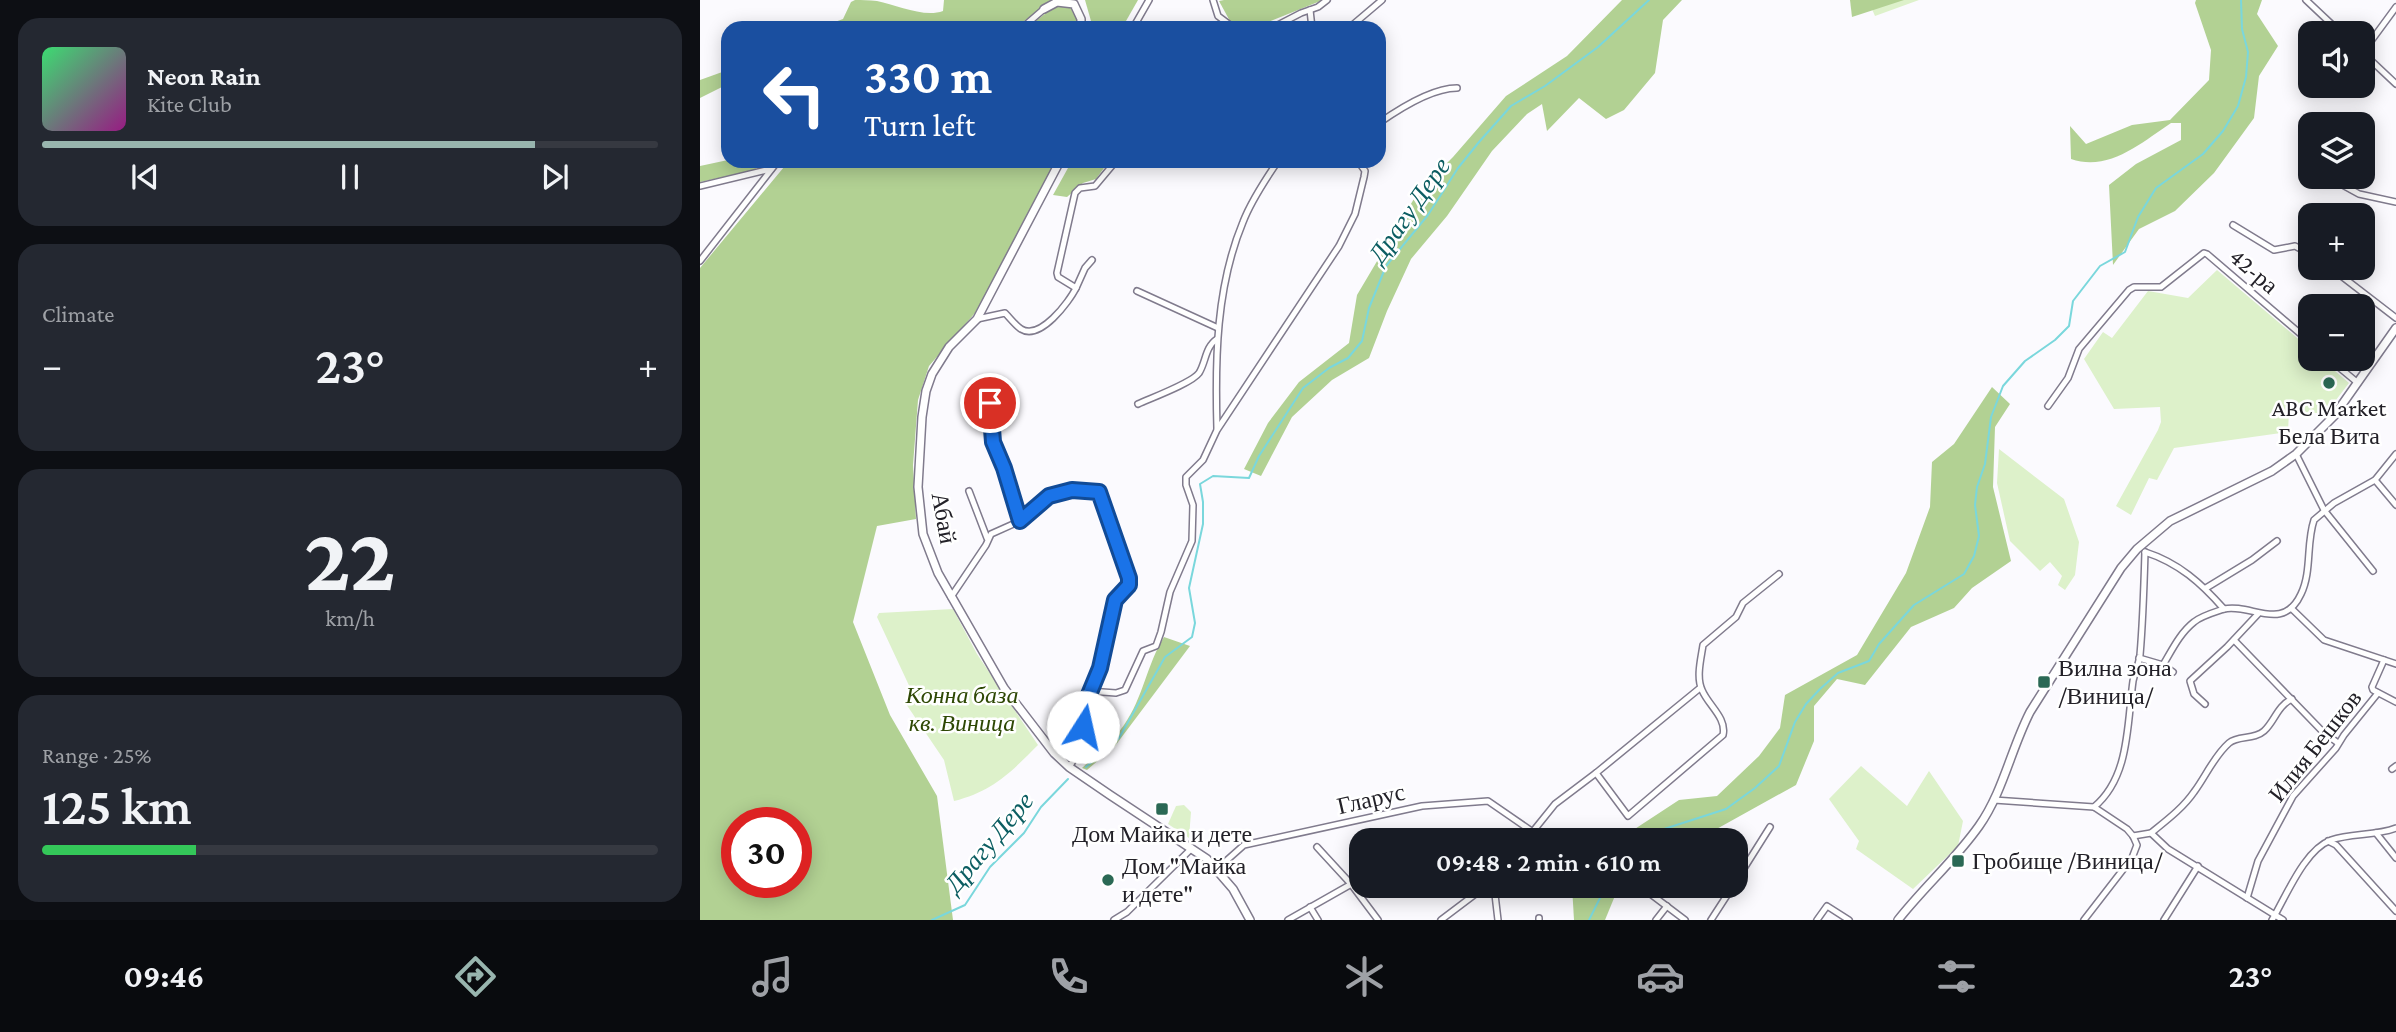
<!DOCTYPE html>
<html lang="en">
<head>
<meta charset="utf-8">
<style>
	body { margin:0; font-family:"Crimson Pro",serif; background:#242831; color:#f1f3f6; height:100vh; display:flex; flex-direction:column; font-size:26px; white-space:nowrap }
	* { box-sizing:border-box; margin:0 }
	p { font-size:23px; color:#9ea1a6 }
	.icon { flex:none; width:38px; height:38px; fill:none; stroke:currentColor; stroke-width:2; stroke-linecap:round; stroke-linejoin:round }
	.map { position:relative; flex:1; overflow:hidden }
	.side { display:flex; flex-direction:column; gap:18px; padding:18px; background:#0d0f14; width:700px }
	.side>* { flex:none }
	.banner { position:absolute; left:21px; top:21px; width:665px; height:147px; border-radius:21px; box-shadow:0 4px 18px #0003; background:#1a4fa0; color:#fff; overflow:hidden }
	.controls { position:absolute; left:1598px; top:21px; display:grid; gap:14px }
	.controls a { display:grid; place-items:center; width:77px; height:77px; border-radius:14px; background:#171b24; box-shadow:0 4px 18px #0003; font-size:35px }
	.speed { position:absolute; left:21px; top:807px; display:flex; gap:14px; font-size:35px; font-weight:700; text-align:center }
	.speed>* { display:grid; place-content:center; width:91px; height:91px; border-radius:50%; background:#171b24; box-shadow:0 4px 18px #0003; line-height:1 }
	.speed .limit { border:10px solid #d22; background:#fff; color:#111 }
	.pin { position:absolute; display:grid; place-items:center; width:60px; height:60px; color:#fff; margin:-30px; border:4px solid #fff; border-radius:50%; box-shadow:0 2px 7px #0007 }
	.me { position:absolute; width:77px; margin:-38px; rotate:10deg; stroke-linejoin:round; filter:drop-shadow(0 0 5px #0008) }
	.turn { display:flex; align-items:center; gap:24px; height:147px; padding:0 28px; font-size:32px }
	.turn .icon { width:91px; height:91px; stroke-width:2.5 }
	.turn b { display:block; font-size:49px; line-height:60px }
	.big { font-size:52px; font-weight:600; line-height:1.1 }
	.side .tile { flex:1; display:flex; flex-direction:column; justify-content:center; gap:10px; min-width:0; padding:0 24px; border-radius:21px; background:#242831 }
	.side .dial { align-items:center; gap:0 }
	.dial b { font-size:91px; line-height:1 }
	.song { display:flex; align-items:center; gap:21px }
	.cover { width:84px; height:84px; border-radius:10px; background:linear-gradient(135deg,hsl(140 70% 55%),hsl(310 70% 35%)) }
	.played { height:7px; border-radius:4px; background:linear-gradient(90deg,#98b5ae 80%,#363941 80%) }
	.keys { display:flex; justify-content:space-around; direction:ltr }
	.heat { display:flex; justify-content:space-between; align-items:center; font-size:38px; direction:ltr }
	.charge { height:10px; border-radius:5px; background:linear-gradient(90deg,#34c759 25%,#363941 0) }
	.trip { position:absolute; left:649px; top:828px; width:399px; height:70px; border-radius:21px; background:#171b24; box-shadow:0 4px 18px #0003; font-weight:600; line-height:70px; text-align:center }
	.dock { display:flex; height:112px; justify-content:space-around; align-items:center; background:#090b0e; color:#9ea1a6 }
	.dock .icon { width:49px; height:49px }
	.dock .active { color:#98b5ae }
	.dock b { font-size:32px; color:#f1f3f6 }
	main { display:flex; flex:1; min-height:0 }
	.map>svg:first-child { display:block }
	.green { fill:#ddf1ca }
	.forest { fill:#b2d193; fill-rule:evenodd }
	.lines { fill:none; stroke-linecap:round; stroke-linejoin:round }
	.stream { stroke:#7ad7dc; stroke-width:2 }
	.street-casing { stroke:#807b8d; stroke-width:8 }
	.secondary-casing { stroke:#807b8d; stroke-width:10 }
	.street { stroke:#fff; stroke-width:5 }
	.secondary { stroke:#fff; stroke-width:7 }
	.route-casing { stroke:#114b97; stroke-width:18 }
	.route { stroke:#1a73e8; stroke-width:12 }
	.poi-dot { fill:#2b6955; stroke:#fff; stroke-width:2.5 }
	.labels { text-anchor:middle; stroke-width:5; stroke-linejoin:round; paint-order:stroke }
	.street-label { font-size:24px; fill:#232128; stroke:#fff }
	.poi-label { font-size:24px; fill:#232128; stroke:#fff; text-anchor:start }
	.park-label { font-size:24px; font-style:italic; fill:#2e4804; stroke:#fff }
	.water-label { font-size:26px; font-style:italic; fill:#0c5e62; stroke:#fff }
</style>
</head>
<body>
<main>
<section class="side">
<div class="tile">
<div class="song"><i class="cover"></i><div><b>Neon Rain</b><p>Kite Club</p></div></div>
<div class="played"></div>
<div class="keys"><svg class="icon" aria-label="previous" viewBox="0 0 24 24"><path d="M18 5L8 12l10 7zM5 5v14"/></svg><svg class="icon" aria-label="pause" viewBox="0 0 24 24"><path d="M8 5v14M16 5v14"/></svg><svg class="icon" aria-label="next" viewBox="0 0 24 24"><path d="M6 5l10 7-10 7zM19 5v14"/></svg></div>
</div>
<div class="tile"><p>Climate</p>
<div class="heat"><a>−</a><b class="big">23°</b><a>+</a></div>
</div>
<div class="tile dial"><b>22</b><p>km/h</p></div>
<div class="tile"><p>Range · 25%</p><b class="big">125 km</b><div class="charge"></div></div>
</section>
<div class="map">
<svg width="1696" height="920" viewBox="0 0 1696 920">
	<rect width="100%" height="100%" fill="#fbfafe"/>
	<g class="green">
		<polygon points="1168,0 1219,0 1175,16"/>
		<polygon points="1517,270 1610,349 1610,359 1621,359 1649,383 1623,417 1617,413 1589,411 1588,432 1474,448 1457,480 1449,478 1431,515 1416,506 1458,430 1461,422 1460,407 1414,409 1384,359 1403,332 1412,338 1448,291 1488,298"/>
		<polygon points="1299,449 1364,499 1379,542 1375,575 1365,590 1358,585 1362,576 1350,562 1340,571 1310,541 1297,483"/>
		<path d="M253 609 277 654 338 745C310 773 293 791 254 801L244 760 204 701 213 694 177 617 179 613Z"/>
		<polygon points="1161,766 1207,806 1229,771 1263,821 1258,846 1213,889 1156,849 1159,841 1129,799"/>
		<polygon points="484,805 491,812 489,838 468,824 476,806"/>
	</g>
	<g class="forest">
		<path d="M155 0C162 0 170 0 177 1 197 5 224 18 243 11L244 0H351L315 28H250L249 24 243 28H118L143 19 151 2Z"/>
		<polygon points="385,0 438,0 422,28 393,28"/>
		<polygon points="524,0 623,0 561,25 531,23 519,1"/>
		<polygon points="922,0 982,0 963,20 955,73 924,110 906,119 879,98 847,131 842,104 827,114 792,151 747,216 711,259 687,311 669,358 632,380 592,417 561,476 544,469 568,423 599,382 649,343 657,295 718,192 753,157 806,96 867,56"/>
		<polygon points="1150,0 1204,0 1152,17"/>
		<path d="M1496 0H1562L1557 14 1578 46 1559 76 1554 118 1514 173 1475 211 1439 229 1413 265 1409 185 1436 164 1481 140V123H1471C1441 143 1409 172 1371 159L1370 126 1386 144 1432 125 1470 120 1509 80 1511 50 1495 3Z"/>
		<polygon points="358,6 370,7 377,20 377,28 327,28 351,9"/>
		<polygon points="25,71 28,84 0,98 0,80"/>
		<polygon points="28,160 28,161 68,161 52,171 0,182 0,166"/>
		<path d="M89 161H354L347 181 275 313 229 366 218 400 213 465 216 519 177 526 153 622 190 715 237 796 253 920H0V268ZM37 822H96V882H37Z"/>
		<polygon points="368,161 409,161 396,179 383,183 367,197 353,195 368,168"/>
		<polygon points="1292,387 1310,404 1295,427 1293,487 1311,561 1272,588 1254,608 1211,627 1165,685 1137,679 1114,706 1114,741 1096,785 1004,836 989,840 918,840 979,800 1017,796 1059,756 1080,728 1085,695 1157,655 1206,573 1230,507 1232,462 1254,444"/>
		<path d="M464 637 490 646 415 746 387 770 382 768C396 755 413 741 424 725 443 698 447 664 464 637Z"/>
		<polygon points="872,886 919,886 905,920 874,920"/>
	</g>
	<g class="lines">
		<g class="stream">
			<polyline points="386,767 419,738 465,657 492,637 495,623 489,588 503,524 503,502 500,484 513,476 549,478 559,456 603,388 629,368 648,358 662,341 669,308 686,266 728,215 758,168 779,142 811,106 845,86 898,47 949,0"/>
			<polyline points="943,840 958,831 1026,809 1055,788 1079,766 1095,722 1106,704 1120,689 1138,673 1169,661 1179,644 1214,605 1264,574 1274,556 1279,536 1275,505 1277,487 1285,464 1291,417 1303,386 1325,361 1355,340 1369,326 1373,301 1400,266 1425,252 1438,217 1456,188 1503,154 1523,131 1538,106 1546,77 1548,52 1542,29 1541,0"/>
			<polyline points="232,920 265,905 290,867 324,833 341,807 368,779"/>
			<polyline points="889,920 906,886"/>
		</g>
		<defs>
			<g id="street">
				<polyline points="513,0 518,16 534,28"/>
				<polyline points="1606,0 1641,33"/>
				<polyline points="610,10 612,28"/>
				<polyline points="322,28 344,9"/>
				<polyline points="433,28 449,0"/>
				<polyline points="572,28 601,13 618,7 627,0"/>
				<polyline points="649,28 682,0"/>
				<polyline points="1662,52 1696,84"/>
				<polyline points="1663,52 1696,7"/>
				<path d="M679 123C699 109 733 88 757 88"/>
				<polyline points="1605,144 1610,144"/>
				<polyline points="1628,177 1659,194 1696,202"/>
				<polyline points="0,186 71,169"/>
				<polyline points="1533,225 1574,250 1595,246 1610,254"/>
				<polyline points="0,261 78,161"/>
				<polyline points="1631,268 1696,318"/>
				<polyline points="376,288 385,268 392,260"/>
				<polyline points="437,291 518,328"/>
				<path d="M277 319 305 313C310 318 316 326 321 329 340 341 369 302 376 288L358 277 357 273 375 193 380 188 395 186 416 161"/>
				<polyline points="1629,359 1658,383"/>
				<polyline points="290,403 293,442 304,468 320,521"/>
				<path d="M438 404C451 398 492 383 499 373 506 362 505 347 517 339"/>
				<polyline points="1348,406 1368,378 1379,349 1429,290 1434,287 1461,287 1504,253 1507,254 1610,342"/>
				<path d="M517 429C515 359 516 287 543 222 551 201 565 180 578 161"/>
				<polyline points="1596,454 1624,510 1673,571"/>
				<polyline points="1675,480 1696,505"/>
				<polyline points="269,491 287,538"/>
				<path d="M1445 552C1479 563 1501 583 1524 609"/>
				<polyline points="1506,588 1552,560 1577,541"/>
				<polyline points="251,597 286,545 291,534 320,521 349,496 372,490 399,492 429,578 429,585 415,599 400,668 389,691"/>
				<polyline points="1591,608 1624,640 1696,664"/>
				<polyline points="1534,640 1623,732 1638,743"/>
				<polyline points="1439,658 1463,665 1473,672"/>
				<polyline points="1684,660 1672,687 1673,690 1696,702"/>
				<path d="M1463 665C1472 650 1480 633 1494 622 1501 616 1515 612 1524 609 1551 603 1583 633 1601 594 1612 571 1606 544 1614 520L1634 503 1675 480 1696 454"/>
				<path d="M1000 688 896 773 928 816 1023 735C1027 718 1008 705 1002 690 996 677 1001 659 1003 645L1036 617 1043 603 1079 574"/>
				<polyline points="1505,704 1494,694 1490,681 1527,647 1558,614"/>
				<path d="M369 767C387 743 380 719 389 691L416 693 425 690 443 651 456 646 461 632 470 592 492 541 493 505 486 485V477L503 460 517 430 639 246 655 214 664 177 665 171 658 161"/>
				<polyline points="1692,769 1696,766"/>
				<polyline points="1294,800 1394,807 1427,829 1433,836 1437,845 1432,858 1384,920"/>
				<path d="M1394 807C1430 777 1427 724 1433 681 1435 672 1439 664 1440 655 1443 621 1444 586 1445 552"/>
				<path d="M1451 833C1467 820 1483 808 1494 792 1506 776 1514 756 1529 743 1538 735 1554 740 1564 731 1575 721 1577 706 1592 699"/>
				<polyline points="1676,833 1696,858"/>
				<polyline points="1433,836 1451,833 1468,849 1583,920"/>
				<polyline points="826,840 855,804 896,773"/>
				<polyline points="1628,841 1636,845 1696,911"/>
				<polyline points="617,847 651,884 678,920"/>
				<polyline points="517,869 544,845 722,806 788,801 833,832"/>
				<polyline points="1036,881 1070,827"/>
				<polyline points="794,886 798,920"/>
				<polyline points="940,886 985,920"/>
				<polyline points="1547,898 1558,861 1593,796 1636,748 1644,735 1678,693"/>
				<polyline points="610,907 618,920"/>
				<polyline points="839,918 839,920"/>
				<polyline points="414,920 427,912 492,848"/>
				<polyline points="588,920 662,878"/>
				<polyline points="741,920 786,886"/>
				<polyline points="956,920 967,906"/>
				<polyline points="1011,920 1033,886"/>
				<polyline points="1117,920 1127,906 1149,920"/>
				<polyline points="1464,920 1498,866"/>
				<path d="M1572 920C1586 897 1604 850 1631 840 1652 833 1675 836 1696 828"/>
			</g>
			<g id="secondary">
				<polyline points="344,9 357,2 374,4 381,19 381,28"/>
				<polyline points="360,161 277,319 249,347 232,374 226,391 222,417 218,487 223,534 238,573 304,688 354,753 369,767 410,795 507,859 533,889 550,920"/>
				<path d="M1198 920C1224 887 1255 860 1279 826 1303 792 1311 749 1330 712L1421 568 1437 549 1470 521 1572 471 1596 454 1634 416 1696 328"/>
			</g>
		</defs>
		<use href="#street" class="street-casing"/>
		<use href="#secondary" class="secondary-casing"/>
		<use href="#street" class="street"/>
		<use href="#secondary" class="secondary"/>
	</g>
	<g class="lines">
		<defs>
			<polyline id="route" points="290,403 293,442 304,468 320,521 349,496 372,490 399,492 429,578 429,585 415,600 400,668 386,702 383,727"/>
		</defs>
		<use href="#route" class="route-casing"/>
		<use href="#route" class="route"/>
	</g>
	<g class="poi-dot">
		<circle cx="1629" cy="383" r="7"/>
		<rect x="1337" y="675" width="14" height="14" rx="3.5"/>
		<rect x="455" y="802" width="14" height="14" rx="3.5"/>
		<rect x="1251" y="854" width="14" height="14" rx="3.5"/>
		<circle cx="408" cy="880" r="7"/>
	</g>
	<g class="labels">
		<g class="street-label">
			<text transform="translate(1554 271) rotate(41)" y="8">42-ра</text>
			<text transform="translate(244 518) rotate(80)" y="8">Абай</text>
			<text transform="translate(1615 746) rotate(-52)" y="8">Илия Бешков</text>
			<text transform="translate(671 799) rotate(-13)" y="8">Гларус</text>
		</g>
		<g class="poi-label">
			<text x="1629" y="416" text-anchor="middle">ABC Market<tspan x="1629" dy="28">Бела Вита</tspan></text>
			<text x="1358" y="676">Вилна зона<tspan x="1358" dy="28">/Виница/</tspan></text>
			<text x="462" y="842" text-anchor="middle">Дом Майка и дете</text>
			<text x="1272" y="869">Гробище /Виница/</text>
			<text x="422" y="874">Дом "Майка<tspan x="422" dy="28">и дете"</tspan></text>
		</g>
		<g class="park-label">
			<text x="262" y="703">Конна база<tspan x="262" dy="28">кв. Виница</tspan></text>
		</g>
		<g class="water-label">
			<text transform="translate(709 210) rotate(-55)" y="9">Драгу Дере</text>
			<text transform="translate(289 842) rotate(-50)" y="9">Драгу Дере</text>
		</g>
	</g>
</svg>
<div class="controls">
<a><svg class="icon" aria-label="sound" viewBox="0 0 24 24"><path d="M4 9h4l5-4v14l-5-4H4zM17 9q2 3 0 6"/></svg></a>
<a><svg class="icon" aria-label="layers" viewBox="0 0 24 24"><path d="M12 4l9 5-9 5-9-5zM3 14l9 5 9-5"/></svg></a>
<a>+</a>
<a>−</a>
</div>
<div class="speed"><div class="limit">30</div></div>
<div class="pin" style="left:290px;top:403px;background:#d93025"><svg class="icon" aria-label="arrive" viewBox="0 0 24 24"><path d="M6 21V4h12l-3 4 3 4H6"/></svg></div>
<svg class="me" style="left:383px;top:727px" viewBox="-20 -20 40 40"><circle r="19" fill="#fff"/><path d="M0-13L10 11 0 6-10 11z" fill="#1a73e8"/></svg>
<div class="trip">09:48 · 2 min · 610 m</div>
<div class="banner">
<div class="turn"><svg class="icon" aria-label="left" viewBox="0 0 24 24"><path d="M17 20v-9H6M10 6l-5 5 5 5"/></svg><div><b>330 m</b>Turn left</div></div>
</div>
</div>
</main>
<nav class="dock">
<b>09:46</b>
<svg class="icon active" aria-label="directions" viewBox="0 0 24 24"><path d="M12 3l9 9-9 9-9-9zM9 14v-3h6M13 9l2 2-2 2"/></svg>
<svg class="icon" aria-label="music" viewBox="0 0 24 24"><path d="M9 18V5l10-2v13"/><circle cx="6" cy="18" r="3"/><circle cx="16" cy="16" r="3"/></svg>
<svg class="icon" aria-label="phone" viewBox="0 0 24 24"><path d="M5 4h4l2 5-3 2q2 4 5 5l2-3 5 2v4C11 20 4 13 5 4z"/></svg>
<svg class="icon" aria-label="climate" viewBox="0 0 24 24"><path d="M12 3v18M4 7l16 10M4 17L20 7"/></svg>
<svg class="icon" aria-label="car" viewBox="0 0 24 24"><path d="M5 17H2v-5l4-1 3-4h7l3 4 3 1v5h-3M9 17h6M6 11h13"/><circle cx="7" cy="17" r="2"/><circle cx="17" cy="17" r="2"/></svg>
<svg class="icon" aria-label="filters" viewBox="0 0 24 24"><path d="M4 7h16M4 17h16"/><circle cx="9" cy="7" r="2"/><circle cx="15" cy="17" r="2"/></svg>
<b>23°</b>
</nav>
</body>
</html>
